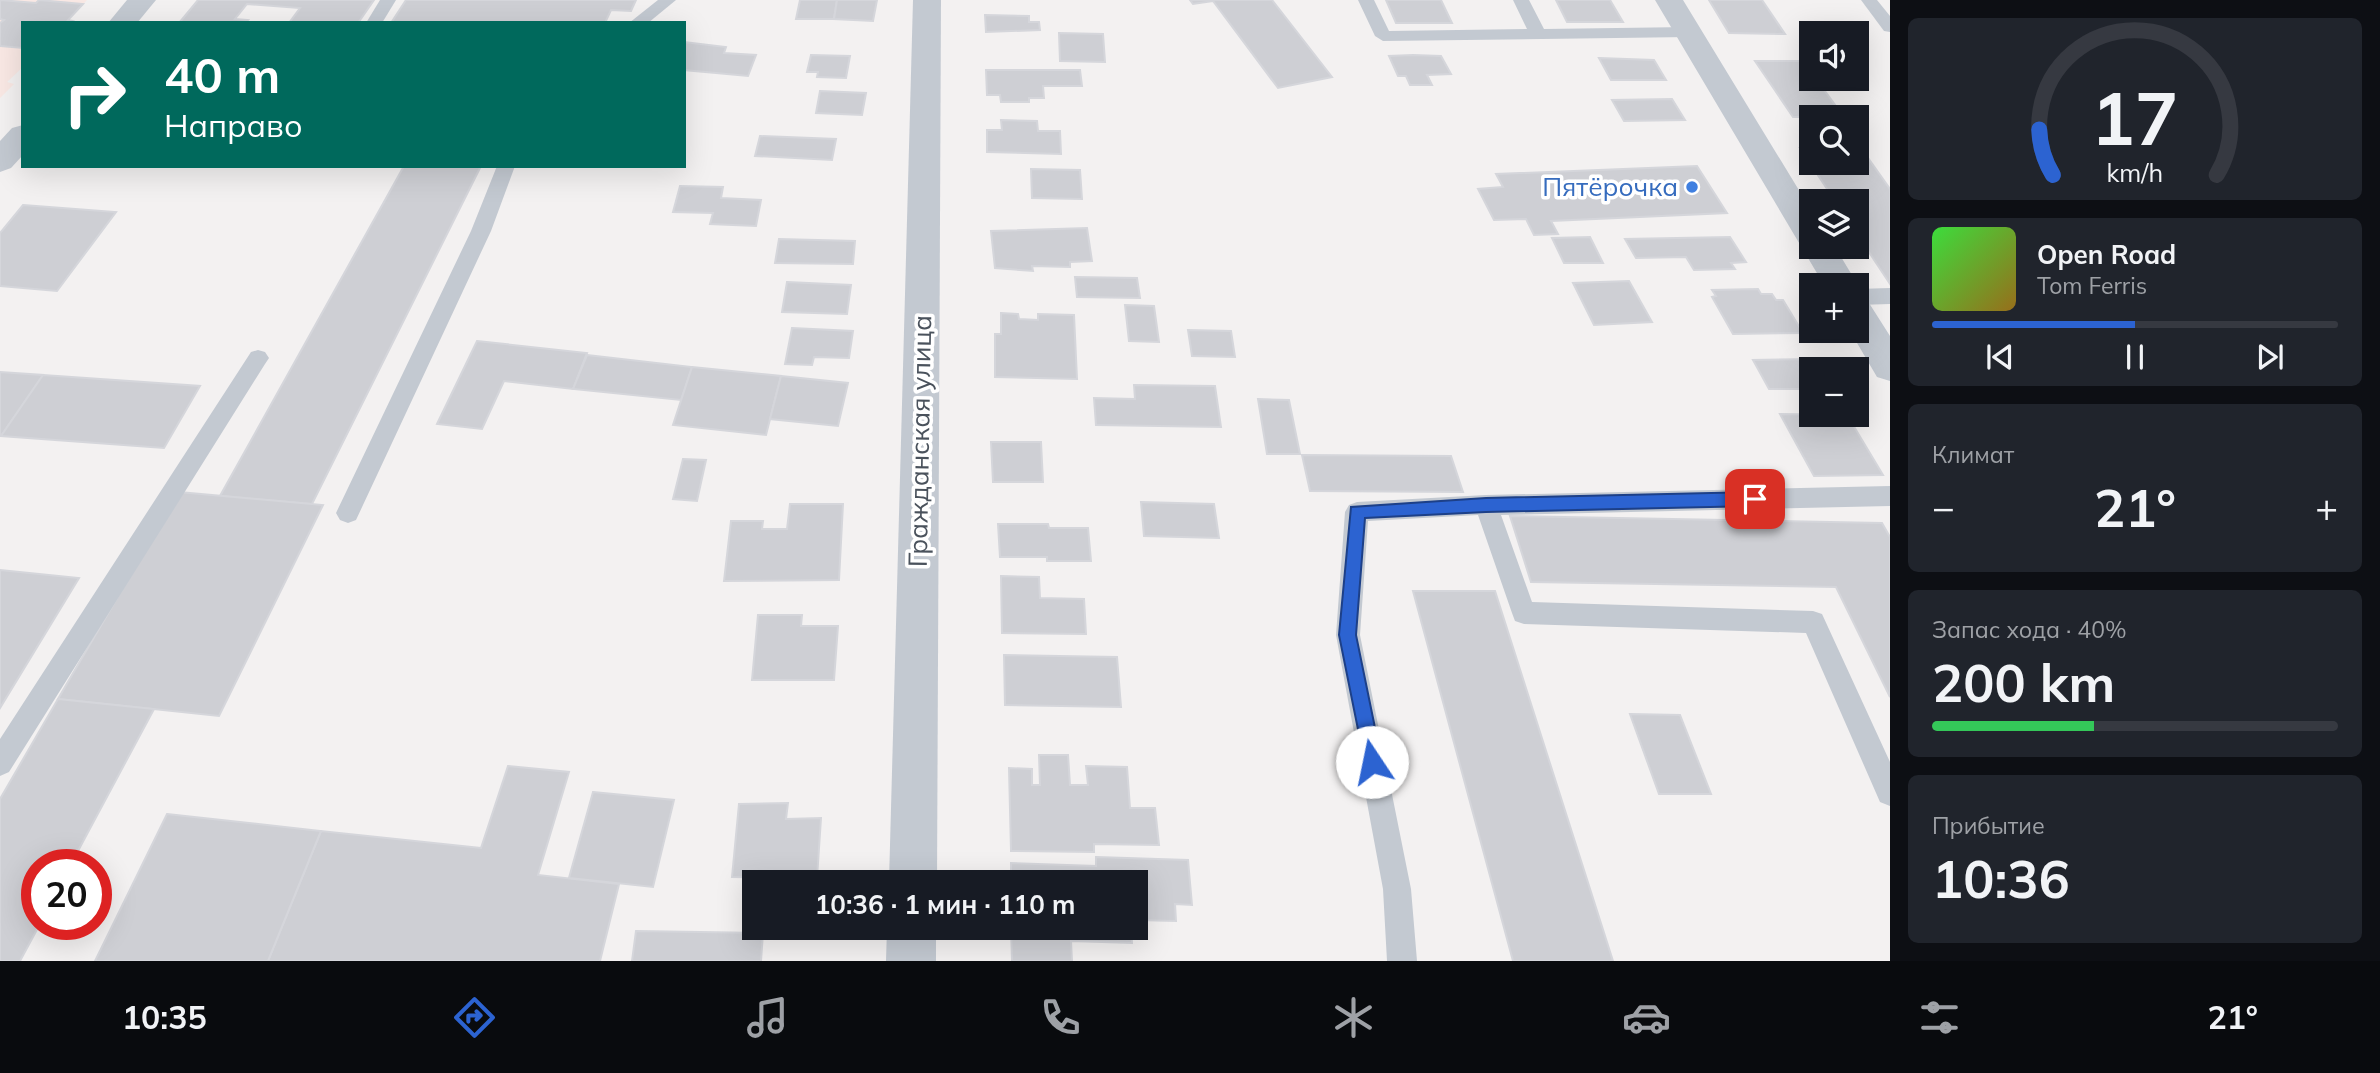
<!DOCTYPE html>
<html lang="ru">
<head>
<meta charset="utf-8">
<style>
	body { margin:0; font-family:Mulish,sans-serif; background:#20242c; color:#f1f3f6; height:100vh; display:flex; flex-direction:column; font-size:26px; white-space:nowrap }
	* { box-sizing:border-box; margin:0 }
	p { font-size:23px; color:#9ea1a6 }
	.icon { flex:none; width:38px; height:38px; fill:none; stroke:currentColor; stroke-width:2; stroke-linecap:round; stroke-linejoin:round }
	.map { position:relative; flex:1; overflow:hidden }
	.details { display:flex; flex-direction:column; gap:18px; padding:18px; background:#0d0f14; width:490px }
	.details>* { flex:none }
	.banner { position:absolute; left:21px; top:21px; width:665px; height:147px; border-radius:0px; box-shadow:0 7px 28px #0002; background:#00695c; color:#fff; overflow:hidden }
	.buttons { position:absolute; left:1799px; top:21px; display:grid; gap:14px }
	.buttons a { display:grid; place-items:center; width:70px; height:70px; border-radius:0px; background:#171b24; box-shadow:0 7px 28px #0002; font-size:35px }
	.speed { position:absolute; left:21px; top:849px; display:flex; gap:14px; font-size:35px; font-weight:700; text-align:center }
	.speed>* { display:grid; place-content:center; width:91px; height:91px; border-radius:50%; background:#171b24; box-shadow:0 7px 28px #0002; line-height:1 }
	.speed .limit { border:10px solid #d22; background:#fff; color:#111 }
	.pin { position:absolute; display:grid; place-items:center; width:60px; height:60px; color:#fff; margin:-30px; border-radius:14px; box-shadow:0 4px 10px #0006 }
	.me { position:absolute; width:77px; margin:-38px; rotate:349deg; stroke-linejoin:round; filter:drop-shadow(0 0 5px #0008) }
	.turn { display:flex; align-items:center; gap:24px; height:147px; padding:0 28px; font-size:32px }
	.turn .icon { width:91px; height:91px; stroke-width:2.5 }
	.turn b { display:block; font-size:49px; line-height:60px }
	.big { font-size:52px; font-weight:700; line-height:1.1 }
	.details .tile { flex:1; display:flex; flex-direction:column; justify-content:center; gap:10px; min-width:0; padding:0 24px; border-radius:10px; background:#20242c }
	.details .dial { align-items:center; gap:0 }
	.dial svg { height:182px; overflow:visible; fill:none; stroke:#363941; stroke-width:7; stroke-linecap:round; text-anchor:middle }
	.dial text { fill:#f1f3f6; stroke:none }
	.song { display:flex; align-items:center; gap:21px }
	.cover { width:84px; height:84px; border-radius:10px; background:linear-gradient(135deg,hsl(120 70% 55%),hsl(40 70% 35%)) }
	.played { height:7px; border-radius:4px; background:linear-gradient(90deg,#2c63d1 50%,#363941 50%) }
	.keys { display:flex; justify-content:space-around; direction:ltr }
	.heat { display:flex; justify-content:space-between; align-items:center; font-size:38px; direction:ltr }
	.charge { height:10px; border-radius:5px; background:linear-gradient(90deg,#34c759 40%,#363941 0) }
	.trip { position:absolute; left:742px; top:870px; width:406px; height:70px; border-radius:0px; background:#171b24; box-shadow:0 7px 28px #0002; font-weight:700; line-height:70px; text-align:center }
	.menu { display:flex; height:112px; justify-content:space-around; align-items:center; background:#090b0e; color:#9ea1a6 }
	.menu .icon { width:49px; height:49px }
	.menu .on { color:#2c63d1 }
	.menu b { font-size:32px; color:#f1f3f6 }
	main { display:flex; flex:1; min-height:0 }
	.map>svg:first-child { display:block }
	.medical { fill:#f9e8e4 }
	.building { fill:#cecfd4; stroke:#d5d6db; stroke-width:2 }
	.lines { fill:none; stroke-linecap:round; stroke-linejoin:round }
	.service { fill:#c3c9d1; fill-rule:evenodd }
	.minor { fill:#c3c9d1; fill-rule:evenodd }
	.tertiary { fill:#c3c9d1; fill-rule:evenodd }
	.route { fill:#2c63d1; stroke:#1d4088; stroke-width:2 }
	.shop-dot { fill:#3f7fe0; stroke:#fff; stroke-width:2.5 }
	.labels { text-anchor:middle; stroke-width:7; stroke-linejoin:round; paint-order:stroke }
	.shop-label { font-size:26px; fill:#366cbe; stroke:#fff; text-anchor:end }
	.street-label { font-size:26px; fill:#4a525c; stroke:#fff }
</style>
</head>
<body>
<main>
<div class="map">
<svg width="1890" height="961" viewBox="0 0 1890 961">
	<rect width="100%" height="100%" fill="#f3f1f1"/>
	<polygon class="medical" points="0,0 87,0 68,20 73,21 71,23 23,23 23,67 7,82 14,84 0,98"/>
	<g class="building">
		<polygon points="0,0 36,3 39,0 83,4 68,20 73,21 71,23 23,23 23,48 0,46 0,23 4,20 0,19"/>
		<polygon points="198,0 374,0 358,23 289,23 300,8 247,4 235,19 248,20 245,23 179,23"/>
		<polygon points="406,0 636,0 631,11 611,10 605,23 391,23"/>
		<polygon points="800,0 837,0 834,19 796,19"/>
		<polygon points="837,0 877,0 873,21 834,19"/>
		<polygon points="1190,0 1272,0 1332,77 1278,88 1213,1 1193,4"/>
		<polygon points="1386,0 1441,0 1452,23 1396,23"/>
		<polygon points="1556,0 1610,0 1623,22 1567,22"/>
		<polygon points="1709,0 1762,0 1785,34 1729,33"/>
		<polygon points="985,15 1029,16 1029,22 1039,22 1040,30 986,32"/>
		<polygon points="1059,33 1103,34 1105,62 1060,61"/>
		<polygon points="684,42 726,47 724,53 756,55 748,76 684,70"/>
		<polygon points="811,55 850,56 846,78 817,77 818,72 807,72"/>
		<polygon points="1413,55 1441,56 1451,74 1427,75 1432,85 1410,85 1406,76 1398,76 1389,56"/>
		<polygon points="1599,58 1654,60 1666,80 1611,80"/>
		<polygon points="1755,61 1803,61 1811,72 1811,79 1816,79 1844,117 1793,117"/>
		<polygon points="986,70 1080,70 1082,86 1043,86 1044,98 1029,98 1029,102 1001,102 1000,95 987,95"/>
		<polygon points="820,91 866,93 862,115 816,113"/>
		<polygon points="1672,99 1685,120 1624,121 1612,100"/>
		<polygon points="1001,120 1037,121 1038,131 1060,131 1061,154 987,152 987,130 1002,130"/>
		<polygon points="760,136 836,139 832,160 755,156"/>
		<polygon points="1800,148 1811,148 1811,163 1857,163 1857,148 1861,148 1890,189 1890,284 1857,234 1857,201 1835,201"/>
		<polygon points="404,166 481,166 312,504 220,496"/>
		<polygon points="1697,166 1727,213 1551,221 1558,234 1534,235 1526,219 1494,220 1478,189 1503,187 1496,174"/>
		<polygon points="1031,169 1080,170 1082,199 1032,198"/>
		<polygon points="680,186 723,187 721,198 761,200 756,226 710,224 713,213 673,212"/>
		<polygon points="23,205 116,212 57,291 0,286 0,233"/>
		<polygon points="1087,228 1092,261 1070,262 1070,267 1032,266 1033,271 995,268 991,231"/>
		<polygon points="1590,237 1603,263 1564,263 1552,238"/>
		<polygon points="1730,237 1746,262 1731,263 1735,269 1694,270 1686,257 1636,258 1625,239"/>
		<polygon points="779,239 855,241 853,264 775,263"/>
		<polygon points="1075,277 1137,278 1140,298 1077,297"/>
		<polygon points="1629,281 1652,322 1594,325 1573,283"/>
		<polygon points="787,282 851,285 847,314 782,312"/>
		<polygon points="1758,289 1761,294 1772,294 1776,300 1783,300 1803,333 1733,334 1712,297 1716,296 1712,290"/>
		<polygon points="1125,305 1154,306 1159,342 1129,341"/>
		<polygon points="1001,313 1018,314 1019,319 1038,320 1038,314 1074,315 1077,379 995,377 995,334 1001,334"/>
		<polygon points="792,328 853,331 849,358 814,357 812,365 785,364"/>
		<polygon points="1188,330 1231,331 1235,357 1192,356"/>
		<polygon points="477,341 587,353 573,389 504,381 482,429 437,424"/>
		<polygon points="587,355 692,367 681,400 573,389"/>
		<polygon points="1814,359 1820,369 1811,369 1811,389 1769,389 1753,360"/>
		<polygon points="692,367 781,376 766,435 673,425"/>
		<polygon points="0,372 43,375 1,436 0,436"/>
		<polygon points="43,375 200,386 164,448 1,436"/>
		<polygon points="781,376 848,383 838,426 770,419"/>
		<polygon points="1134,385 1215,386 1221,427 1096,425 1094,398 1135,399"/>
		<polygon points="1258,399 1289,400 1300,454 1267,454"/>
		<polygon points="1780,414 1847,415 1883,475 1814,476"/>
		<polygon points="991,442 1041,442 1043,482 993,482"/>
		<polygon points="1302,455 1451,456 1463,492 1310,491"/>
		<polygon points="683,459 706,460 697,501 673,499"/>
		<polygon points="179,492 323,505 219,716 58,699"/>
		<polygon points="1141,502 1214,504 1219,538 1144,536"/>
		<polygon points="790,504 843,504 839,580 724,581 731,521 763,521 762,529 787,529"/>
		<polygon points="1510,516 1882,523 1890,537 1890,697 1836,587 1531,582"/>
		<polygon points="998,524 1048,524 1049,528 1088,528 1091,561 1047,561 1047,557 1000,557"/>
		<polygon points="0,570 79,578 0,708"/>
		<polygon points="1001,576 1039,577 1040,598 1084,599 1086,634 1002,633"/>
		<polygon points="1413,591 1495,591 1613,961 1513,961"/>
		<polygon points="758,615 802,615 801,626 838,626 834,680 752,680"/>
		<polygon points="1004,655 1117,657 1121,707 1005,705"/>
		<polygon points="58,699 154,709 71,864 37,864 37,924 40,924 20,961 0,961 0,799"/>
		<polygon points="1630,714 1680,715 1711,794 1659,794"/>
		<polygon points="1039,755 1068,755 1070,785 1088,785 1086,766 1127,767 1130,808 1155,808 1159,845 1094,844 1094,852 1011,851 1009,768 1032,769 1032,785 1040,785"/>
		<polygon points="508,766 569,772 538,875 619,884 600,961 268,961 321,831 481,848"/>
		<polygon points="593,792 674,800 653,887 569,878"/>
		<polygon points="788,803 786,819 821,818 817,878 732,877 739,804"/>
		<polygon points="167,814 321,831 268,961 95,961"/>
		<polygon points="1096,857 1188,860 1192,905 1175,904 1176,921 1136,920 1136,882 1011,882 1011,863 1096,866"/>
		<polygon points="1011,928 1131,928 1132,943 1071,941 1072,961 1012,961"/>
		<polygon points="636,931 763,933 761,961 632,961"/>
	</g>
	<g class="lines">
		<g class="service">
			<polygon points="380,0 396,0 382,23 366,23"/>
			<polygon points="658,0 676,0 648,23 629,23"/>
			<polygon points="1358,0 1374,0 1389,31 1527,29 1513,0 1529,0 1544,29 1689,27 1697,32 1689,37 1383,41 1375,36"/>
			<polygon points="1861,0 1877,0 1890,16 1890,32 1884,31"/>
			<polygon points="497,166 515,166 491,231 356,520 348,523 340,520 336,513 471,231"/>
			<polygon points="1890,288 1890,304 1857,305 1857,289"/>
			<polygon points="258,350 265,352 269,358 265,364 9,772 0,776 0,739 251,352"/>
			<polygon points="1890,486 1890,506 1501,515 1532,602 1813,611 1822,614 1890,762 1890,806 1880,802 1806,633 1524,624 1515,621 1512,613 1478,515 1368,521 1360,635 1411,889 1417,961 1387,961 1383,889 1336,635 1345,512 1349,505 1357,502 1486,495"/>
		</g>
		<g class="minor">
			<polygon points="127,0 156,0 137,23 108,23"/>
			<polygon points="913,0 941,0 937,882 889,882"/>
			<polygon points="23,125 23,155 11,168 0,172 0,141 12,128"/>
			<polygon points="887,928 936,928 936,961 886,961"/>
		</g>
		<g class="tertiary">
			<polygon points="1655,0 1683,0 1811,210 1811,247 1835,247 1858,285 1857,287 1824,285"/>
			<polygon points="1857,299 1869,303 1890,336 1890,381 1877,377 1850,331 1857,331"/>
		</g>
	</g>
	<polygon class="route" points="1755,492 1761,494 1763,499 1761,504 1755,506 1486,512 1365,518 1356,635 1382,762 1379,769 1372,771 1366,769 1339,635 1351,507 1486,498"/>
	<circle class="shop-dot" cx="1692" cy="187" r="7"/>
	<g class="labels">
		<g class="shop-label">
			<text x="1678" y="196">Пятёрочка</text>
		</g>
		<g class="street-label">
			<text transform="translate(920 441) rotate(-89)" y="9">Гражданская улица</text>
		</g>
	</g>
</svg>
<div class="buttons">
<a><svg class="icon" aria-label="sound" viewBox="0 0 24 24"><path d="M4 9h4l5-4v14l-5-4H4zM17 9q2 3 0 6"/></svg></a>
<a><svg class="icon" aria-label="search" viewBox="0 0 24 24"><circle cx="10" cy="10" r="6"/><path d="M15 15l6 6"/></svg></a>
<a><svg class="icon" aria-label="layers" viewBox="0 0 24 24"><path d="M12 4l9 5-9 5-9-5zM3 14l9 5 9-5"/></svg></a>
<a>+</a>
<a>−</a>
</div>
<div class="speed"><div class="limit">20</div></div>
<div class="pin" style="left:1755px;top:499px;background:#d93025"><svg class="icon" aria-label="arrive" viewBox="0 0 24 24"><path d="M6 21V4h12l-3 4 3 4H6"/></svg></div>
<svg class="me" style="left:1372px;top:762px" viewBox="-20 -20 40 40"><circle r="19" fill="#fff"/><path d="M0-13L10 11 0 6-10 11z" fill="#2c63d1"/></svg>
<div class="trip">10:36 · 1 мин · 110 m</div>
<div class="banner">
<div class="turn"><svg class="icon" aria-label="right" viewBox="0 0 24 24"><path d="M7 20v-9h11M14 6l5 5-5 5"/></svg><div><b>40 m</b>Направо</div></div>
</div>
</div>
<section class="details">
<div class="tile dial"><svg viewBox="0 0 100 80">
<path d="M14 69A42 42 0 1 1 86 69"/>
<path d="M14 69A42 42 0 0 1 8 49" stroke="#2c63d1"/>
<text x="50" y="56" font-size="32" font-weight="700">17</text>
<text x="50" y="72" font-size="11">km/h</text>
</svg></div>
<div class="tile">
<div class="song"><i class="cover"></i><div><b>Open Road</b><p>Tom Ferris</p></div></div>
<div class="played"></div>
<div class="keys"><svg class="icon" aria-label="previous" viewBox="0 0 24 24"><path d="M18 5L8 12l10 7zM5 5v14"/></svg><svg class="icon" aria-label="pause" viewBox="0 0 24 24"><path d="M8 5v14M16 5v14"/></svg><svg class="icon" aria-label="next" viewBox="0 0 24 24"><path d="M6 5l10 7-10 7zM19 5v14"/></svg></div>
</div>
<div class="tile"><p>Климат</p>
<div class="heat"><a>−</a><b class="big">21°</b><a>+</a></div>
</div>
<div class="tile"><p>Запас хода · 40%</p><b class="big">200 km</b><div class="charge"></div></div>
<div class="tile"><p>Прибытие</p><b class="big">10:36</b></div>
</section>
</main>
<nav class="menu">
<b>10:35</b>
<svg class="icon on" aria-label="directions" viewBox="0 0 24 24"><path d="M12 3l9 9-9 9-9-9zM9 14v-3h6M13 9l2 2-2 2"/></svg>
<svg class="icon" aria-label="music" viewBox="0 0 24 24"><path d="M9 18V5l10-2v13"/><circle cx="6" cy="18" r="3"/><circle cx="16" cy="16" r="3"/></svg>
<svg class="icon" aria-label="phone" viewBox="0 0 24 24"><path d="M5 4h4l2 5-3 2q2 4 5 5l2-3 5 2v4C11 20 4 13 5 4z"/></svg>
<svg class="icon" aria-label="climate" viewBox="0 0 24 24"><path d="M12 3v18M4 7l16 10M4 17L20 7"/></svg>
<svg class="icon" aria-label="car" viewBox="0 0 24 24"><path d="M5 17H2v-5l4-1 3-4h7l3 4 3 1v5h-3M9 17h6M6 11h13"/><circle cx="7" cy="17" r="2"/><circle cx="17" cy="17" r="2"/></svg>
<svg class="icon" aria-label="filters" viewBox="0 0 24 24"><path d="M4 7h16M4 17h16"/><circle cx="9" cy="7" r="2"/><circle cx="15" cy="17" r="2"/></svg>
<b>21°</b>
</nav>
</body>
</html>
